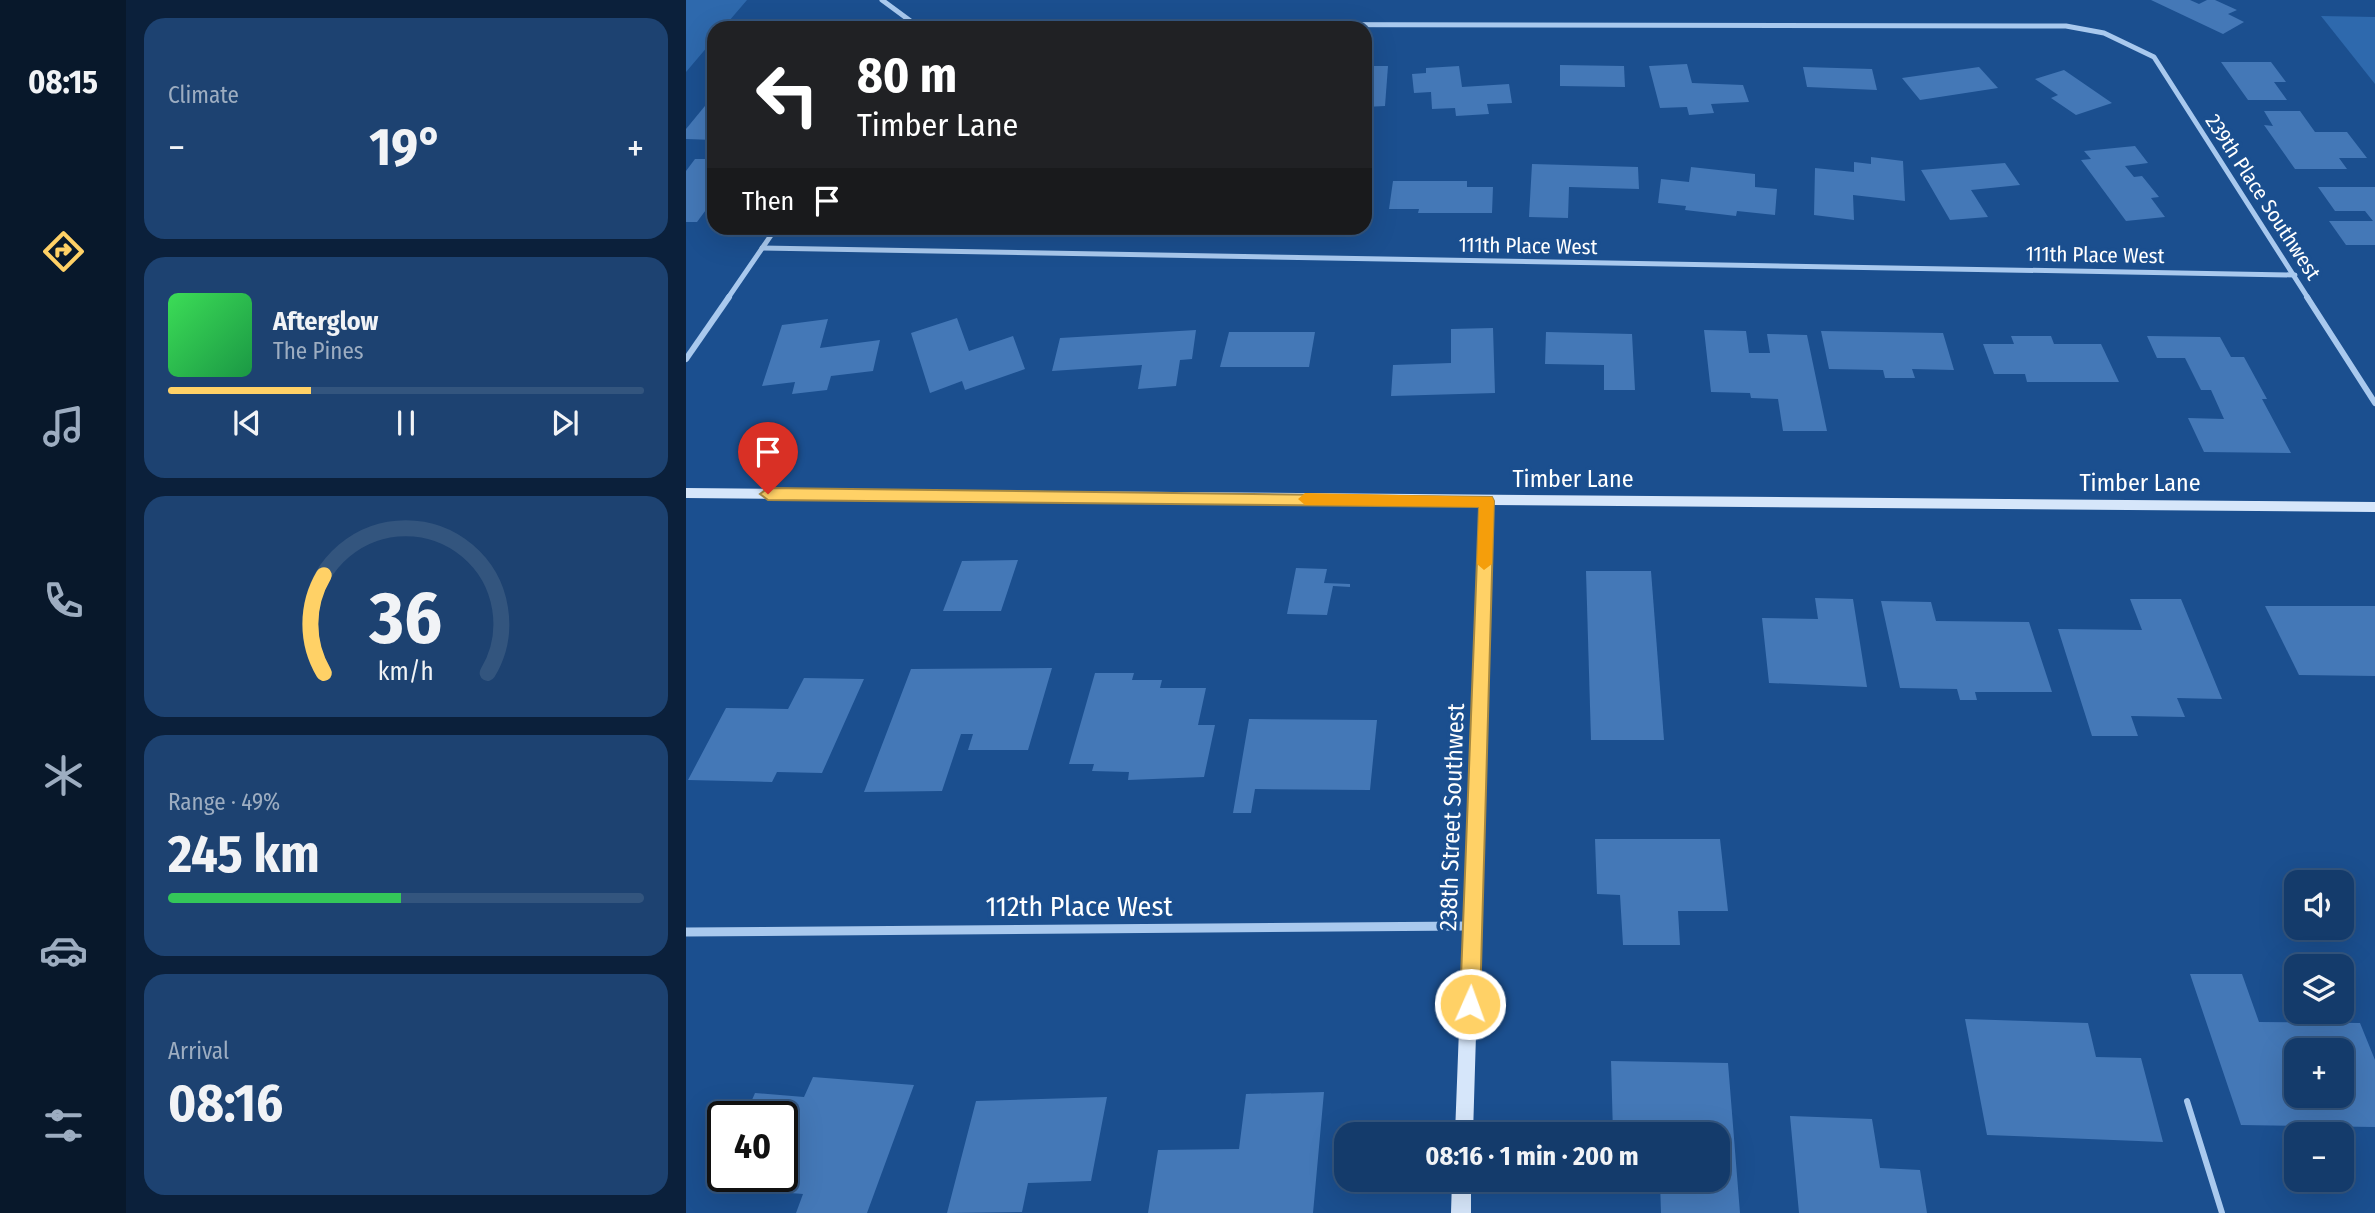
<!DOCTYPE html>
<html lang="en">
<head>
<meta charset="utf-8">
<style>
	body { margin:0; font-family:"Fira Sans Condensed",sans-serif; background:#1d4271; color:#f1f3f6; height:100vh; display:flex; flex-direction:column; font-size:26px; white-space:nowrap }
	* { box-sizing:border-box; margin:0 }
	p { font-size:23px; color:#9dadc1 }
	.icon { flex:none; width:38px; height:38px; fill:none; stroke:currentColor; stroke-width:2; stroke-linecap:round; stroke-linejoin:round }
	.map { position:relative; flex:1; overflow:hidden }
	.sheet { display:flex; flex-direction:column; gap:18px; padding:18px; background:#0b203b; width:560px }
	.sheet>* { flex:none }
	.top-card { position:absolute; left:21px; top:21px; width:665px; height:214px; border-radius:21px; box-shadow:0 7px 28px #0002,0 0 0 2px #33557e; background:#202124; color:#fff; overflow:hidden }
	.fabs { position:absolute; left:1598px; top:870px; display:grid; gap:14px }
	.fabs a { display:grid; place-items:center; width:70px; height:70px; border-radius:14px; background:#143b6b; box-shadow:0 7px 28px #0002,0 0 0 2px #33557e; font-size:35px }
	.speed { position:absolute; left:21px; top:1101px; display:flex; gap:14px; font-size:35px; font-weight:700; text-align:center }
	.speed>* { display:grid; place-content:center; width:91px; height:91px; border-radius:50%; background:#143b6b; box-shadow:0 7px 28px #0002,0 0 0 2px #33557e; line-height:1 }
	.speed .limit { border:4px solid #111; border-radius:10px; background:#fff; color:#111 }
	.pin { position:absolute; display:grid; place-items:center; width:60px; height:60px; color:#fff; margin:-72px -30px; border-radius:50% 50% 50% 0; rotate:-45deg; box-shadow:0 0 7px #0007 }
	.pin .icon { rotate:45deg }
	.me { position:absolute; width:77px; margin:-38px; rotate:2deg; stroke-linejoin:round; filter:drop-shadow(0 0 5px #0008) }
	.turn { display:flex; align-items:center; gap:24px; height:147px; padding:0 35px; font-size:32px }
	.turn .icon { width:91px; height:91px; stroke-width:2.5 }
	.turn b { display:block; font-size:49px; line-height:60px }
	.then { display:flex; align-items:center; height:66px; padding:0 35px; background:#0003; gap:14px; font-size:26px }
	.big { font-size:52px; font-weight:700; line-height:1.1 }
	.sheet .tile { flex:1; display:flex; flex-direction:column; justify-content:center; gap:10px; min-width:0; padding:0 24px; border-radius:21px; background:#1d4271 }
	.sheet .dial { align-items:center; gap:0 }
	.dial svg { height:182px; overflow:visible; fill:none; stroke:#33557e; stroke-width:7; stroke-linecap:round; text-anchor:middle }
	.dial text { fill:#f1f3f6; stroke:none }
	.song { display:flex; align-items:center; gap:21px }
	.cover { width:84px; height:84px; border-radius:10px; background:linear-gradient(135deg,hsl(130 70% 55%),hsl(140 70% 35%)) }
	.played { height:7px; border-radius:4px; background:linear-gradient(90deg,#ffd166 30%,#33557e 30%) }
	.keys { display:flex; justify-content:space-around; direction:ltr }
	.heat { display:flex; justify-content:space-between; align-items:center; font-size:38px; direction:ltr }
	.charge { height:10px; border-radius:5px; background:linear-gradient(90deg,#34c759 49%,#33557e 0) }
	.trip { position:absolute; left:648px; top:1122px; width:396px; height:70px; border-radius:21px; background:#143b6b; box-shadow:0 7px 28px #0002,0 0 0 2px #33557e; font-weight:700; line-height:70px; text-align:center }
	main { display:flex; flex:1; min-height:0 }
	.dock { display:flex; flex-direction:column; width:126px; justify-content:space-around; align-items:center; background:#08182b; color:#9dadc1 }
	.dock .icon { width:49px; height:49px }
	.dock .selected { color:#ffd166 }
	.dock b { font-size:32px; color:#f1f3f6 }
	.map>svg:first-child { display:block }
	.green { fill:#2e69ad }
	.building { fill:#4478b7; fill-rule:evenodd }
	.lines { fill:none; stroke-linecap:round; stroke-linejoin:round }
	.lane { stroke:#a9c9ee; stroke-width:6 }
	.street-far2 { stroke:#a9c9ee; stroke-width:5 }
	.street-far1 { stroke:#a9c9ee; stroke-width:6 }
	.street { stroke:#a9c9ee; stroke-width:9 }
	.secondary { fill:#d6e6fa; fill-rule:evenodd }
	.route { fill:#ffd166; stroke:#a68842; stroke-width:2 }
	.slow { fill:#f59e0b }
	.labels { text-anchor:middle; stroke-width:7; stroke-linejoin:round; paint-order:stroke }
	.far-street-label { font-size:21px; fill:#fff; stroke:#1b4f8f }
	.street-label { font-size:24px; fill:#fff; stroke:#1b4f8f }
	.near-street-label { font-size:28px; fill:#fff; stroke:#1b4f8f }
</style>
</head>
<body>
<main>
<nav class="dock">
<b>08:15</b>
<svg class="icon selected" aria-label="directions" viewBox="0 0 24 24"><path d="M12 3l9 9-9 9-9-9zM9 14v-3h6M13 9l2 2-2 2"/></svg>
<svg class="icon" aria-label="music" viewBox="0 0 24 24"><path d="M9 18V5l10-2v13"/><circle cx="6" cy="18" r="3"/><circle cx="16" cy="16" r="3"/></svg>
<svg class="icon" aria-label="phone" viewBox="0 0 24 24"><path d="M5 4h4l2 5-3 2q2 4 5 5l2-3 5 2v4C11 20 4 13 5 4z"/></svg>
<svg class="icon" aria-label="climate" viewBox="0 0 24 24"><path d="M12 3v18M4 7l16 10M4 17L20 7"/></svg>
<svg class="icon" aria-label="car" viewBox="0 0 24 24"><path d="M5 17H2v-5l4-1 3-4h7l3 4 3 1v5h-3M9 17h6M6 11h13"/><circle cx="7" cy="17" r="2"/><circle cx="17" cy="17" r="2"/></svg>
<svg class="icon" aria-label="filters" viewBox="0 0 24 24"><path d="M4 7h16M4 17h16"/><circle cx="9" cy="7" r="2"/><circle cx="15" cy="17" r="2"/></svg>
</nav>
<section class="sheet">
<div class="tile"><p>Climate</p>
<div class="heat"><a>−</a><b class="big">19°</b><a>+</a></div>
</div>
<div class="tile">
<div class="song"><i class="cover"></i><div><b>Afterglow</b><p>The Pines</p></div></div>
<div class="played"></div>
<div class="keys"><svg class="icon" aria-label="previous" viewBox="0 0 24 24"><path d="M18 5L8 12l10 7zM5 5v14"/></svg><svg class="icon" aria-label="pause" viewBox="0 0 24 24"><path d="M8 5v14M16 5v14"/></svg><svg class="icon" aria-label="next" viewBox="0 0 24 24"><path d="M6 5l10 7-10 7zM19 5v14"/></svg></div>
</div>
<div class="tile dial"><svg viewBox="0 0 100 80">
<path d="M14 69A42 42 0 1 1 86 69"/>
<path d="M14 69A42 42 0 0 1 14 26" stroke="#ffd166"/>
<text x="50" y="56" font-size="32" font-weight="700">36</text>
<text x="50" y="72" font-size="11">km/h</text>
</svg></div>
<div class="tile"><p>Range · 49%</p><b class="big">245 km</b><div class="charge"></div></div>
<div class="tile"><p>Arrival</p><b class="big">08:16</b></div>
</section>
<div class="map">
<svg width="1689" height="1213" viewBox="0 0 1689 1213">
	<rect width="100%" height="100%" fill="#1b4f8f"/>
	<g class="green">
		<polygon points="0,0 61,0 37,28 28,28 28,39 0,72"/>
		<polygon points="1635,16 1689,17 1689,84"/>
	</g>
	<g class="building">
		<polygon points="1465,0 1504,0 1513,4 1521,0 1529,0 1551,10 1542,14 1558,22 1537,34"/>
		<polygon points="105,19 137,19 130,28 98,28"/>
		<polygon points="1535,62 1585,62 1600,82 1588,82 1601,100 1562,100"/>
		<polygon points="1001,64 1006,83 1057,85 1063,102 1025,104 1028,113 1003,115 1001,107 974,108 963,66"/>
		<polygon points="874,65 938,66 939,87 874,86"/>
		<polygon points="679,66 702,66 699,106 679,107"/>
		<polygon points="773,66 776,87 823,84 826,103 801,104 803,114 770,116 769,108 746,109 745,92 728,93 726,74 740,73 740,68"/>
		<polygon points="1117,67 1186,69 1191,90 1121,87"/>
		<polygon points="1293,67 1312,88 1234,100 1216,78"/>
		<polygon points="1378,70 1426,103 1390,115 1365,98 1372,95 1349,79"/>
		<polygon points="28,95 28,140 0,139 0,129"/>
		<polygon points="1578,111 1614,111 1629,132 1661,132 1681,158 1653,158 1661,169 1609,169 1578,125 1587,126"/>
		<polygon points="1449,146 1462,163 1439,166 1448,177 1456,176 1473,197 1465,198 1479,217 1440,221 1395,160 1405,159 1398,151"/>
		<polygon points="1185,157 1217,161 1219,201 1167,195 1168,220 1128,215 1129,168 1168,172 1168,162 1185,164"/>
		<polygon points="9,159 28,159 28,199 11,222 0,222 0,171"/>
		<polygon points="1319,163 1334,185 1285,190 1302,217 1264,220 1235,170"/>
		<polygon points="846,164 952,167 953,189 883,187 882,218 843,217"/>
		<polygon points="1005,167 1069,174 1069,187 1091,189 1089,215 1051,211 1050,216 999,210 1000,206 972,203 975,179 1003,182"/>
		<polygon points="707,181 781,181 781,187 807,187 806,213 732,213 733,209 703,209"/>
		<polygon points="679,183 687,210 679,211"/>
		<polygon points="1632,187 1689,187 1689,245 1660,245 1643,221 1687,221 1679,211 1649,211"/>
		<polygon points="271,318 283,351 327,336 339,369 279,390 276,381 244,393 225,333"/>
		<polygon points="142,319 134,348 194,340 187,371 145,376 141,390 106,394 109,382 76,386 96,325"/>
		<polygon points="807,328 809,393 705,396 707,365 765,363 765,329"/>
		<polygon points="510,330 506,359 494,360 490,386 452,389 456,365 366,371 374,338"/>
		<polygon points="1018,330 1060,331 1063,353 1084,353 1081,334 1121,335 1141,431 1097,431 1092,399 1065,398 1064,393 1025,392"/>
		<polygon points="1135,331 1257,333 1268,370 1226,369 1229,378 1199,378 1197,370 1143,369"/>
		<polygon points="543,332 629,332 623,367 534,367"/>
		<polygon points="860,332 946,334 949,390 918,390 918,365 859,364"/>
		<polygon points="1325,336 1365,336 1368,344 1415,344 1433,382 1341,382 1339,374 1308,374 1297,344 1328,344"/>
		<polygon points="1461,336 1534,337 1545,357 1558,357 1581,399 1576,399 1605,453 1518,452 1502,418 1538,419 1525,390 1515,390 1499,358 1471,358"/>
		<polygon points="332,560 315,611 257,611 276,561"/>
		<polygon points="610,568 641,569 638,583 664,584 664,587 647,586 641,615 601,614"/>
		<polygon points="900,571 965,571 978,740 905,740"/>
		<polygon points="1129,598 1167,599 1181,687 1083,683 1076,618 1132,619"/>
		<polygon points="1444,599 1495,599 1536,699 1491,698 1499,717 1445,716 1452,736 1406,736 1372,629 1456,630"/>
		<polygon points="1195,601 1245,602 1250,621 1343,622 1366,692 1289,692 1291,700 1274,700 1271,689 1214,688"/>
		<polygon points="1579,606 1689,606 1689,676 1613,675"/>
		<polygon points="366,668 342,750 282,750 287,734 275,734 256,791 178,792 225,669"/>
		<polygon points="409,673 448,673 446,680 476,680 474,688 520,688 512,725 529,725 518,777 442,780 443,772 406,771 408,764 383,764"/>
		<polygon points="118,678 178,679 136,773 91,772 86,782 2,780 40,708 102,709"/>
		<polygon points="563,719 691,720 684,790 569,789 565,813 547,813"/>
		<polygon points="909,839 1034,839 1042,911 992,911 994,945 937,945 934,895 911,894"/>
		<path d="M1504 974H1556L1573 1022 1674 1023 1689 1060V1127L1555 1125ZM1610 1050H1656V1096H1610Z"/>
		<polygon points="1279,1019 1402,1023 1410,1057 1455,1058 1477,1142 1301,1135"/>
		<polygon points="925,1061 1042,1063 1054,1213 975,1213 974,1182 1031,1180 1031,1134 927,1134"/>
		<polygon points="127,1077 228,1085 181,1213 110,1213 117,1194 28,1187 37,1167 37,1176 96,1176 96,1116 59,1116 69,1093 118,1097"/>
		<polygon points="638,1092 627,1213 462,1213 472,1150 553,1149 560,1094"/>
		<polygon points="421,1097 405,1181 342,1183 336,1212 261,1213 290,1101"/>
		<polygon points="1104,1116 1186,1119 1194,1168 1234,1170 1241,1213 1113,1213"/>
	</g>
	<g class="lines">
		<polyline class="lane" points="1501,1101 1536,1213"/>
		<g class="street-far2">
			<polyline points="196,0 234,28"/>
			<polyline points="255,28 283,24 1380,26 1418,33 1468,57 1622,298"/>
			<polyline points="76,248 1609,275"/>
			<polyline points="42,298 90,228"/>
		</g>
		<g class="street-far1">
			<polyline points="1621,297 1689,403"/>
			<polyline points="0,359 43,297"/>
		</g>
		<polyline class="street" points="0,932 783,926"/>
		<g class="secondary">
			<polygon points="0,488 1689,502 1689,512 806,505 787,1134 769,1134 793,505 0,498"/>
			<polygon points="766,1180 785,1180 785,1213 765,1213"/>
		</g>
	</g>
	<polygon class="route" points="82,488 806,497 808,501 794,1004 791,1011 784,1014 777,1011 774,1004 793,507 82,500 74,494"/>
	<polygon class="slow" points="619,493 806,497 808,501 806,564 798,570 791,564 793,507 619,505 612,499"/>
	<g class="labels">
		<g class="far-street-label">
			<text transform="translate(1577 197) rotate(57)" y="7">239th Place Southwest</text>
			<text transform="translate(842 246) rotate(1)" y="7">111th Place West</text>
			<text transform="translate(1409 255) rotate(1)" y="7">111th Place West</text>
		</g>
		<g class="street-label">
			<text x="887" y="487">Timber Lane</text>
			<text x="1454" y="491">Timber Lane</text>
			<text transform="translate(766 817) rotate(-88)" y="8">238th Street Southwest</text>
		</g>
		<g class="near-street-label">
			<text x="393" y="916">112th Place West</text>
		</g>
	</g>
</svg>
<div class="fabs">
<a><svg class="icon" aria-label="sound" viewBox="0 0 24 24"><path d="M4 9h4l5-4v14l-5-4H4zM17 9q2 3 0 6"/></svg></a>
<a><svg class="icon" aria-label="layers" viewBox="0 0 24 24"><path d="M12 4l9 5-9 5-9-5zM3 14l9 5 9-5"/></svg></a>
<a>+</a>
<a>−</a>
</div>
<div class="speed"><div class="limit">40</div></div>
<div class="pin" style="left:82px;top:494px;background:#d93025"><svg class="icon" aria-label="arrive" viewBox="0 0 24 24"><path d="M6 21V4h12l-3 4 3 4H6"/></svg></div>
<svg class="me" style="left:784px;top:1004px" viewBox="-20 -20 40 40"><circle r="17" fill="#ffd166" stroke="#fff" stroke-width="3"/><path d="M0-11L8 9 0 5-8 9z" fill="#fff"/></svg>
<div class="trip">08:16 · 1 min · 200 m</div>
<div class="top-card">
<div class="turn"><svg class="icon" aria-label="left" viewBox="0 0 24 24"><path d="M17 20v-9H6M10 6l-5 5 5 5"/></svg><div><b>80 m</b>Timber Lane</div></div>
<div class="then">Then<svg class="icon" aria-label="arrive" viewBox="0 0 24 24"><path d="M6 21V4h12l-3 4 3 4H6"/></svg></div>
</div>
</div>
</main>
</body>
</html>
